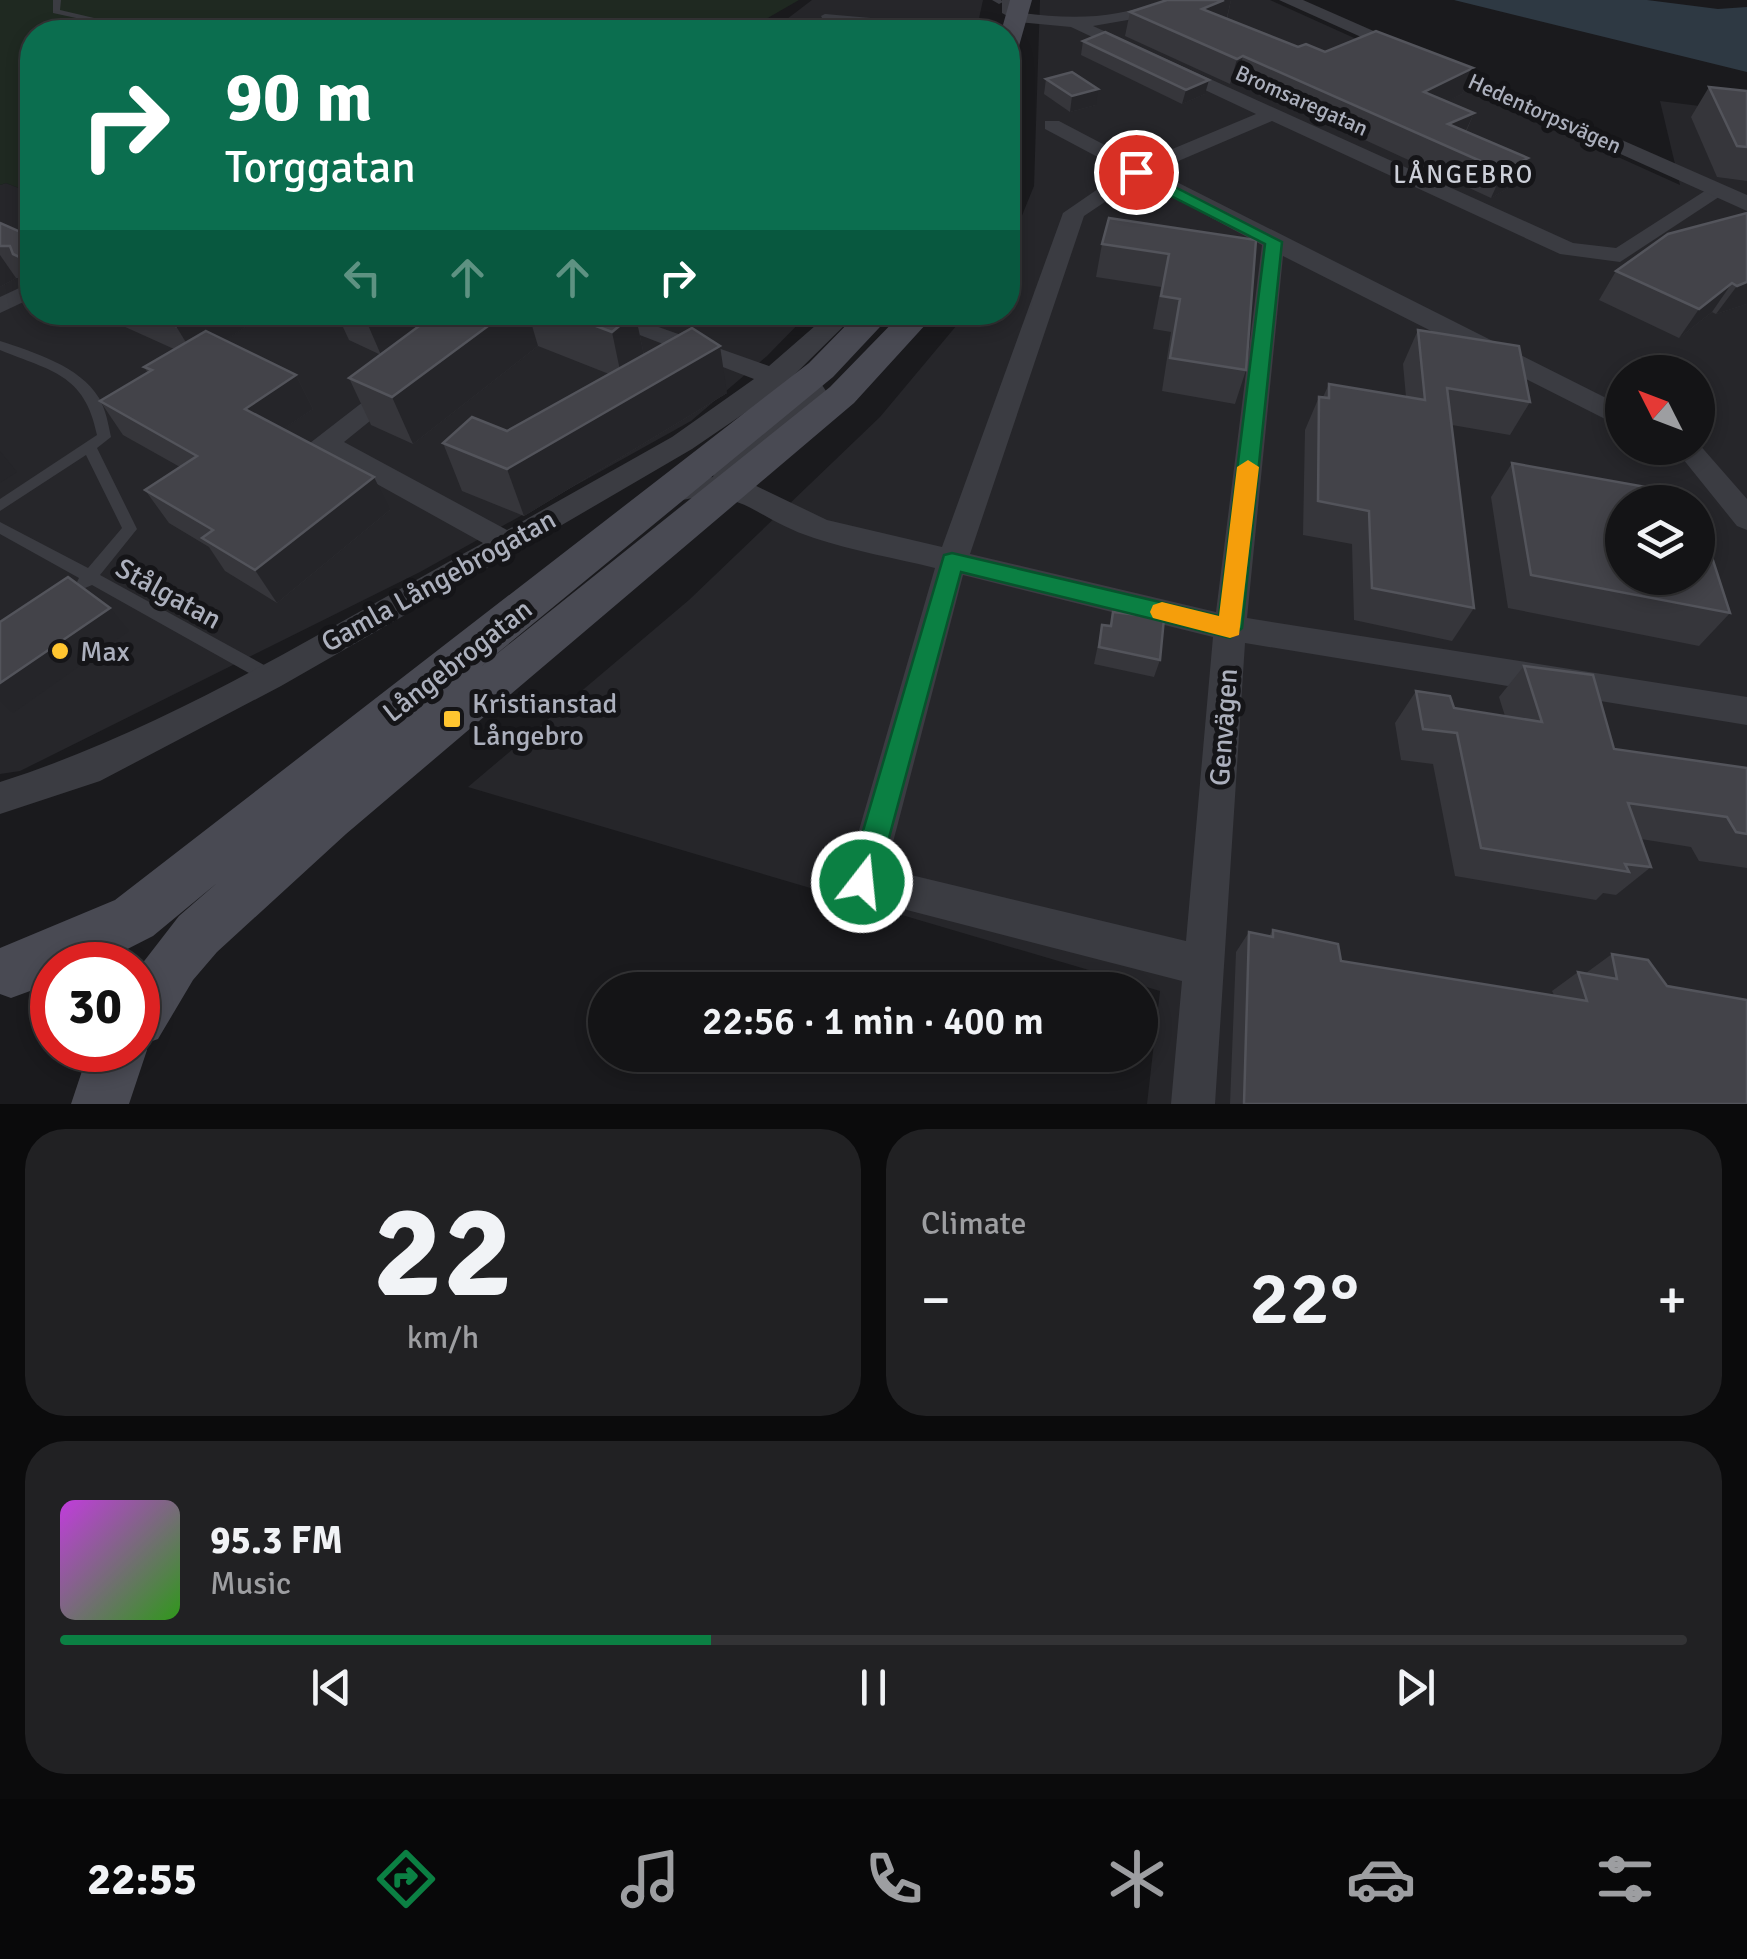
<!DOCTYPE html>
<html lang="en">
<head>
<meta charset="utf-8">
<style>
	body { margin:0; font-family:Signika,sans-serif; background:#212123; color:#f1f3f6; height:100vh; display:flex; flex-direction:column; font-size:38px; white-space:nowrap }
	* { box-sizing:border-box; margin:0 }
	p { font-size:32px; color:#9d9ea1 }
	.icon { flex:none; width:55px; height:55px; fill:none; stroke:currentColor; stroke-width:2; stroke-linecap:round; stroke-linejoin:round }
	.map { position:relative; height:1104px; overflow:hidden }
	.side { display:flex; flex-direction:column; gap:25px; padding:25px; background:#0b0b0c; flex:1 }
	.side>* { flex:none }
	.top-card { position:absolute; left:20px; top:20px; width:1000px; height:305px; border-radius:40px; box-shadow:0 5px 15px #0003,0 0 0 2px #333335; background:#0b6e4f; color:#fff; overflow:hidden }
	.needle { width:65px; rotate:312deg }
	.controls { position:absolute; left:1605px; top:355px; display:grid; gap:20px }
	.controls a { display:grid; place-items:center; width:110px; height:110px; border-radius:50%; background:#141416; box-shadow:0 5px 15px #0003,0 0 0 2px #333335; font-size:50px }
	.speed { position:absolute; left:30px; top:942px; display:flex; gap:20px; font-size:50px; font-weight:700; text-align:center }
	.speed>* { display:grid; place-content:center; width:130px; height:130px; border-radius:50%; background:#141416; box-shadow:0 5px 15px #0003,0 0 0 2px #333335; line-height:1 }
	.speed .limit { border:15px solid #d22; background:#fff; color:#111 }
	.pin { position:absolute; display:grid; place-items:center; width:85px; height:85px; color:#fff; margin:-42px; border:5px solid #fff; border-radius:50%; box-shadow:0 2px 10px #0007 }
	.me { position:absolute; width:110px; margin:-55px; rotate:16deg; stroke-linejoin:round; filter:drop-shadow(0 0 8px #0008) }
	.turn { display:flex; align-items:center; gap:35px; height:210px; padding:0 40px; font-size:45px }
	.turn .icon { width:130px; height:130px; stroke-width:2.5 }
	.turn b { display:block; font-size:70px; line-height:85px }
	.lanes { display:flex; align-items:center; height:95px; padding:0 40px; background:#0003; justify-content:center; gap:50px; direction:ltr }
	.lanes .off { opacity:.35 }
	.big { font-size:75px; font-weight:600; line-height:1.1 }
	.side .widget { flex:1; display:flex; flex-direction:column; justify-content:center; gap:15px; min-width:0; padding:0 35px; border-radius:40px; background:#212123 }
	.side .dial { align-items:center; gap:0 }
	.dial b { font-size:130px; line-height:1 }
	.song { display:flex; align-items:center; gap:30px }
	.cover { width:120px; height:120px; border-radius:15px; background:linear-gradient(135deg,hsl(290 70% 55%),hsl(110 70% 35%)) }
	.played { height:10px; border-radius:5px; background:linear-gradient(90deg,#0b8043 40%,#333335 40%) }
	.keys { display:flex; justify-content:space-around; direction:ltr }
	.heat { display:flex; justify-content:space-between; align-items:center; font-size:55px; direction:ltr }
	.side .tiles { flex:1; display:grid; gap:25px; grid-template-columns:1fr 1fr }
	.widget:last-child { grid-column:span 2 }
	.trip { position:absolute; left:588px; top:972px; width:570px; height:100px; border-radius:50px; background:#141416; box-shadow:0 5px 15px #0003,0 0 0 2px #333335; font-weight:600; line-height:100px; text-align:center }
	.dock { display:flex; height:160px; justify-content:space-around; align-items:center; background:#080809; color:#9d9ea1 }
	.dock .icon { width:70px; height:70px }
	.dock .current { color:#0b8043 }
	.dock b { font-size:45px; color:#f1f3f6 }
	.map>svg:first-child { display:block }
	.built { fill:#26262a; fill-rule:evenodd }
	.green { fill:#1f2921 }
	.water { fill:#2e3943 }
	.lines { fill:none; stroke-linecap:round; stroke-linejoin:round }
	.service { fill:#3b3c42; fill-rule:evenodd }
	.minor { fill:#3b3c42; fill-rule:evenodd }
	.tertiary { fill:#3b3c42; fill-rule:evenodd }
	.secondary { fill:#494a53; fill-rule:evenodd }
	.wall { fill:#36363b }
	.shaded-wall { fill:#252529 }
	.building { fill:#434349; stroke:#53545b; stroke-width:2.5 }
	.route { fill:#0b8043; stroke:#07532c; stroke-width:2.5 }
	.slow { fill:#f59e0b }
	.poi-dot { fill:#ffc530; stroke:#151518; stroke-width:4 }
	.labels { text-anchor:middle; stroke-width:10; stroke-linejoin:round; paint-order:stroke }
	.far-street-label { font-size:22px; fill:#acb0bd; stroke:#151518 }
	.far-neighbourhood-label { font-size:25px; letter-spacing:2.5px; fill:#cdd0d9; stroke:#151518 }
	.street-label { font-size:28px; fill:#acb0bd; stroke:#151518 }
	.poi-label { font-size:28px; fill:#acb0bd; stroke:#151518; text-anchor:start }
</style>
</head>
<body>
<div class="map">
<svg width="1747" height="1104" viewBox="0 0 1747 1104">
	<rect width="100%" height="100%" fill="#1a1a1d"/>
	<g class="built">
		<polygon points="812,0 983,0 976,32 770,32"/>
		<path d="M1040 0H1270L1680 185 1660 101 1747 112V1104H1147L1160 991 468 787 689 600 880 417 967 313 1008 312V250L1034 186ZM1622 372H1698V448H1622ZM1622 502H1698V578H1622Z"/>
		<polygon points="6,183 32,193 32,312 809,313 767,356 691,421 420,572 20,771 0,774 0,185"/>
	</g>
	<polygon class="green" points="0,0 799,0 743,32 614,29 32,32 32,193 6,183 0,185"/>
	<polygon class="water" points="1454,0 1647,0 1718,9 1747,7 1747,72"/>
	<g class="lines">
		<g class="service">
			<polygon points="53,0 61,0 60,10 154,32 141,32 53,13"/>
			<polygon points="992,0 1001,0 1003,2 999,4"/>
			<polygon points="825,14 894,20 931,32 920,32 893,24 822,18 821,16"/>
			<path d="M0 341C33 352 80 366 99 398 106 410 108 423 111 437L97 448 137 529 100 575 275 671 277 676 275 681 269 683 263 681 92 585 85 588 80 586 77 582 79 578 0 534V522L88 568 122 528 86 455 0 511V499L97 435C85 374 51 371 0 350Z"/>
		</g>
		<g class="minor">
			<path d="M1002 0H1018L1022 13C1054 17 1086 19 1118 13 1142 9 1163 0 1188 0L1145 17 1093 26 1573 243 1616 248 1711 187 1718 185 1728 191 1620 262 1560 254 1272 121 1155 171 1622 406V426L1613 423 1283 256 1247 618 1747 697V725L1245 643 1215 1104H1171L1182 981 849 895 844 882 935 568C895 558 853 551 814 538 749 517 745 484 668 503L654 493 668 483 713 477 717 459 804 385H822L826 391 822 397 741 469 744 480 827 520 942 547 1063 213 1124 171 1045 129V121H1059L1139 163 1256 114 1071 27 1018 22 1002 13ZM1139 179 1262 245 1216 612 970 554 1084 216ZM963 575 1213 637 1186 941 886 869Z"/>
			<polygon points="32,282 32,298 0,313 0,297"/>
			<path d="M580 312H616L769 366 831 312H858L785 384 755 406 692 449 555 529 281 686 100 781 0 814V782C170 728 326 628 483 543L314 449 310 443 390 381H408L412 387 344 442 507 530 672 437 754 379Z"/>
			<polygon points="1698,443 1747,499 1747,530 1737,526 1683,459 1669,448 1698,448"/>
		</g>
		<polygon class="tertiary" points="1279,0 1303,0 1747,195 1747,211"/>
		<g class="secondary">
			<polygon points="1010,0 1032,0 1019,46 1008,53 1008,32 1001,32"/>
			<polygon points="859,312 894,312 833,377 478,669 830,387 903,312 937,312 854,403 346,834 217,952 193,980 158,1039 144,1044 147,1050 129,1104 71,1104 89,1050 138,1050 138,969 179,916 217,883 153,936 96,965 52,965 52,983 11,998 0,994 0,948 115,900 809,363"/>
		</g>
	</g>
	<g class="wall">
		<polygon points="1167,0 1231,0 1227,19 1298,47 1325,52 1473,68 1462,94 1447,101 1474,113 1466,132 1528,158 1515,184 1491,198 1237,81 1230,84 1125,36 1130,12"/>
		<polygon points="1083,41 1205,94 1182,104 1081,55"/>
		<polygon points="1046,79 1096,105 1070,112 1044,94"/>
		<polygon points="1709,87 1747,91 1747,181 1717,177 1691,117"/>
		<polygon points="1747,213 1747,304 1716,314 1712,312 1679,338 1599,300 1616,271"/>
		<polygon points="0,223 32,237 32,282 30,278 16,278 0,287"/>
		<polygon points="1256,240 1246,370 1235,404 1162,391 1171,332 1153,329 1161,287 1096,277 1102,244"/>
		<polygon points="92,312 269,312 225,340 296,375 313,409 283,429 390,510 277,603 225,571 209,547 169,523 145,490 180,467 123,435 100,401 148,373 144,367 174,349"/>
		<polygon points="336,312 633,312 635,313 644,355 727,393 524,516 462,491 443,443 507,431 609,374 538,346 413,444 371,425 349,378 381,355 349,340"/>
		<polygon points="1418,330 1530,402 1510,435 1452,425 1474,608 1452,641 1354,620 1352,544 1303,535 1305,430 1319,397 1323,397 1329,384 1406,397 1403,364"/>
		<polygon points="1512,463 1730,613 1699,646 1508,608 1491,497"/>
		<polygon points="1113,612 1160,660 1154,677 1094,664 1102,625 1110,626"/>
		<polygon points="1524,666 1614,749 1747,768 1747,868 1699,861 1691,847 1641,839 1651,867 1616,895 1603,893 1596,900 1455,876 1433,764 1401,760 1395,723 1416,691 1454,708 1505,716 1499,697"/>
		<polygon points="1273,930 1341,961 1554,995 1552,991 1578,972 1586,973 1612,954 1747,1104 1230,1104 1236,952 1249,932 1269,936"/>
	</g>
	<g class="shaded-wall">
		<polygon points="1224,0 1231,0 1226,21 1202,9"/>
		<polygon points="1243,56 1237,81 1230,84 1237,59"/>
		<polygon points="1473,68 1462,94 1414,118 1424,92"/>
		<polygon points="1209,80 1205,94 1182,104 1186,90"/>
		<polygon points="1098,89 1096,105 1070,112 1072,96"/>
		<polygon points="1474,113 1462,139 1448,124"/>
		<polygon points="1528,158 1515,184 1491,198 1503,171"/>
		<polygon points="0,255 16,278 0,287"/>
		<polygon points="1747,282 1747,304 1716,314 1737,286"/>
		<polygon points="1732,283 1712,312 1679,338 1699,309"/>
		<polygon points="197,312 269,312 196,359 176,326"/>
		<polygon points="386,312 441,312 381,355 368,325"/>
		<polygon points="507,312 528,312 538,346 413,444 392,397"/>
		<polygon points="635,313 645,360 622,380 612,332"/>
		<polygon points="720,346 727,393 524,516 507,469"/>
		<polygon points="296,375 313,409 264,442 245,409"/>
		<polygon points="0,451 17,472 0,483"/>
		<polygon points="374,477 390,510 277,603 255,570"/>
		<polygon points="110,608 129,631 13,713 0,701 0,683"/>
	</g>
	<g class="building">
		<polygon points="1167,0 1224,0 1202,9 1298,47 1306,44 1325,52 1376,31 1473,68 1424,92 1474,113 1448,124 1528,158 1503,171 1243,56 1237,59 1130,12"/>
		<polygon points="1105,32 1209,80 1186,90 1083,41"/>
		<polygon points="1072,72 1098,89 1072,96 1046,79"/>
		<polygon points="1709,87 1747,91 1747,147 1737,146"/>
		<polygon points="1747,213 1747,282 1737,286 1732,283 1699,309 1616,271 1668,234"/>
		<polygon points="1109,218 1256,240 1246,370 1170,358 1180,299 1161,296 1169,254 1102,244"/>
		<polygon points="0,223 32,237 32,263 13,254 10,246 0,246"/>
		<polygon points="146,312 197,312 176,326"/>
		<polygon points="340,312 386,312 368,325"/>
		<polygon points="438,312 507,312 392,397 349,378"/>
		<polygon points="559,312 633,312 635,313 612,332"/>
		<polygon points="692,328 720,346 507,469 443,443 472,417 507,431"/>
		<polygon points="1418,330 1519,346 1530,402 1447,388 1474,608 1372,588 1369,511 1318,501 1319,397 1329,398 1329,384 1425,400"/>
		<polygon points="206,331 296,375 245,409 374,477 255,570 202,538 213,530 145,490 197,456 100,401 152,370 144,367"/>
		<polygon points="1512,463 1691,495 1694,502 1622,502 1622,578 1698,578 1698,514 1730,613 1531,575"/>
		<polygon points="68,577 110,608 0,683 0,622"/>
		<polygon points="1113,612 1164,618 1160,660 1099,647 1102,625 1111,626"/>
		<polygon points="1524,666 1593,675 1614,749 1747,768 1747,834 1736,832 1727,817 1628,803 1651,867 1625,864 1629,872 1481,848 1457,733 1423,729 1416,691 1450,696 1454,708 1542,722"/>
		<polygon points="1273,930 1338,944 1341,961 1587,1001 1578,972 1617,979 1612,954 1648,960 1667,986 1747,1000 1747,1104 1244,1104 1249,932 1273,937"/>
	</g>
	<polygon class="route" points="1136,167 1282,242 1242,628 1230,638 961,572 877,882 873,892 862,896 852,892 848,882 944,555 952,553 1219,616 1265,244 1130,175 1128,172"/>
	<polygon class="slow" points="1248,460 1259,467 1239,635 1230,638 1153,618 1150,612 1153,605 1162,602 1219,616 1237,467"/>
	<g class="poi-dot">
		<circle cx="60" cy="651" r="10"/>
		<rect x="442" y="709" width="20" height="20" rx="5"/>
	</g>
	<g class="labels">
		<g class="far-street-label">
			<text transform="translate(1302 100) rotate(24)" y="8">Bromsaregatan</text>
			<text transform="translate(1545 113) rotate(24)" y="8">Hedentorpsvägen</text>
		</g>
		<g class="far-neighbourhood-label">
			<text x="1464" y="183">LÅNGEBRO</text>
		</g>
		<g class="street-label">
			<text transform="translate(438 580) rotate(-29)" y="10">Gamla Långebrogatan</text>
			<text transform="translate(169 593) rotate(29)" y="10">Stålgatan</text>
			<text transform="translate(457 660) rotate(-38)" y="10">Långebrogatan</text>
			<text transform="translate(1223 727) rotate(-86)" y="10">Genvägen</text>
		</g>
		<g class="poi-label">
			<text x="80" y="661">Max</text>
			<text x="472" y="713">Kristianstad<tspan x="472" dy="32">Långebro</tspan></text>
		</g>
	</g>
</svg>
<div class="controls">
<a><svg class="needle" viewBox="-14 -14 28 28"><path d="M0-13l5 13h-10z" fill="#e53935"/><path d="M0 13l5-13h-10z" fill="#9d9ea1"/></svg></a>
<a><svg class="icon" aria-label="layers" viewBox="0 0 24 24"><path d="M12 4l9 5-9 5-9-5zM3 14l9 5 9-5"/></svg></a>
</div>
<div class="speed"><div class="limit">30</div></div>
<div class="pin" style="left:1136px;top:172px;background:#d93025"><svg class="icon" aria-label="arrive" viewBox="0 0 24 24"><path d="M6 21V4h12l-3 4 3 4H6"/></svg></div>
<svg class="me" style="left:862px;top:882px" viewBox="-20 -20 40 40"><circle r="17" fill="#0b8043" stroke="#fff" stroke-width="3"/><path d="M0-11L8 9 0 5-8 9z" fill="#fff"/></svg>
<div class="trip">22:56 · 1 min · 400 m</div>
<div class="top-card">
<div class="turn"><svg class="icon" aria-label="right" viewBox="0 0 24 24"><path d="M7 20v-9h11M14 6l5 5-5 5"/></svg><div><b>90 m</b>Torggatan</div></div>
<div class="lanes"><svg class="icon off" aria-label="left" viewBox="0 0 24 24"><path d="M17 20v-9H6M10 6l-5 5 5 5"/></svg><svg class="icon off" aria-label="ahead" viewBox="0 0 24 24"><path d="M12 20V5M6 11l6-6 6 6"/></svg><svg class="icon off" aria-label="ahead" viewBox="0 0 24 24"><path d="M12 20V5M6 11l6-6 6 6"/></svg><svg class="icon" aria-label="right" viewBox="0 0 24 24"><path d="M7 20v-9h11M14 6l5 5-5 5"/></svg></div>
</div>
</div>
<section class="side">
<div class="tiles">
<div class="widget dial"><b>22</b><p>km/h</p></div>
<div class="widget"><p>Climate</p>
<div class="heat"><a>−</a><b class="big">22°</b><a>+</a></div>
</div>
<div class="widget">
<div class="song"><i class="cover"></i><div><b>95.3 FM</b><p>Music</p></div></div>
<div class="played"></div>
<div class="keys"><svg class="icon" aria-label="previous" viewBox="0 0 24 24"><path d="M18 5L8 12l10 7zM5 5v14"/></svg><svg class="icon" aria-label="pause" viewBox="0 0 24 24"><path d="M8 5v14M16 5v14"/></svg><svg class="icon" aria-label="next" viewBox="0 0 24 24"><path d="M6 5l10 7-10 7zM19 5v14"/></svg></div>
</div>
</div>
</section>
<nav class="dock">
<b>22:55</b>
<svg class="icon current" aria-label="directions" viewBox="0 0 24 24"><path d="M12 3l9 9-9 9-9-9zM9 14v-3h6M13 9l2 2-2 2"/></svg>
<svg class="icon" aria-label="music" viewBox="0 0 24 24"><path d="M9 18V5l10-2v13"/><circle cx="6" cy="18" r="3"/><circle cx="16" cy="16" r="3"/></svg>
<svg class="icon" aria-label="phone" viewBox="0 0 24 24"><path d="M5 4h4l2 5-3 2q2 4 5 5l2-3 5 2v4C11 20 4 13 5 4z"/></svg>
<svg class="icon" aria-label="climate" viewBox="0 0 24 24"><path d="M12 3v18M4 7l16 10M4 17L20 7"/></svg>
<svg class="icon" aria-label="car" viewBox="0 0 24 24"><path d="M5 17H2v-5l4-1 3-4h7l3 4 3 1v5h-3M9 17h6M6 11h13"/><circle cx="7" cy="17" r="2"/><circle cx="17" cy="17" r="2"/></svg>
<svg class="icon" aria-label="filters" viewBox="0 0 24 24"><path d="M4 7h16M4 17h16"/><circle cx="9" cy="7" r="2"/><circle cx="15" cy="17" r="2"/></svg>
</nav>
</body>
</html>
